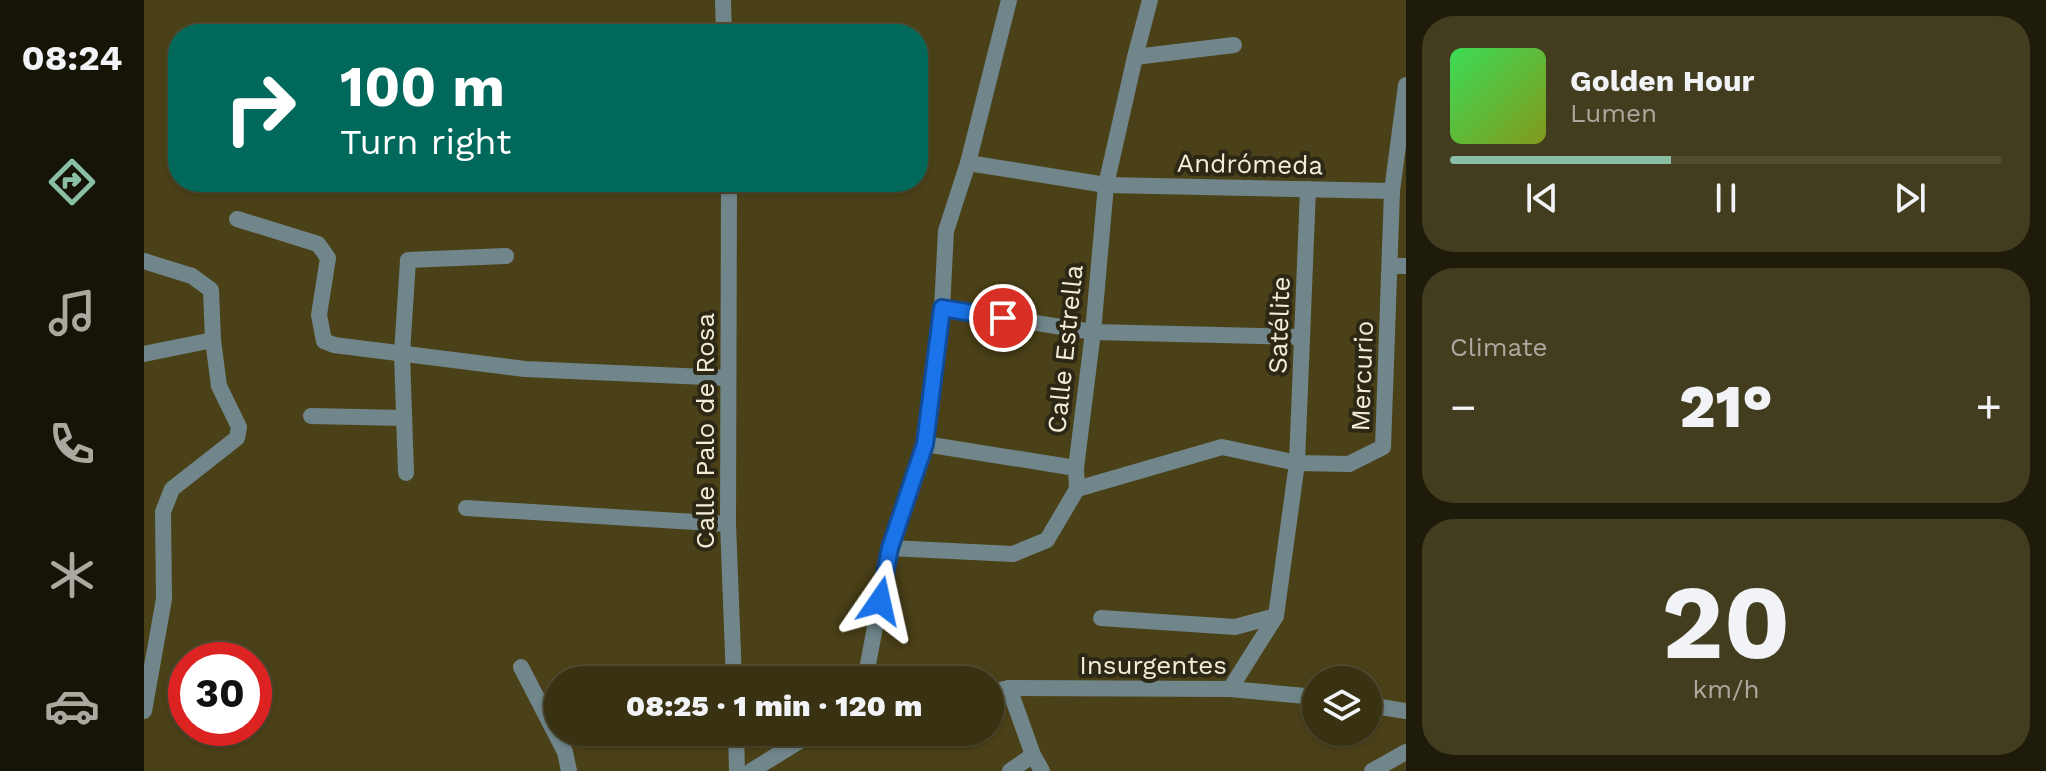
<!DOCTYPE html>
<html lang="en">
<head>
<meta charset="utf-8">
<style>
	body { margin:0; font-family:"Work Sans",sans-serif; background:#433d20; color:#f1f3f6; height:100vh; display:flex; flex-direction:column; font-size:30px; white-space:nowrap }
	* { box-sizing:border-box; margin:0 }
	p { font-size:26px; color:#aba99f }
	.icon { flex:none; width:44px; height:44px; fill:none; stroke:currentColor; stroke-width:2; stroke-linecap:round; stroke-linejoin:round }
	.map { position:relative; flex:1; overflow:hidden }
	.drawer { display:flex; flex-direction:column; gap:16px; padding:16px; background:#1f1b0a; width:640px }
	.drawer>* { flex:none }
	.top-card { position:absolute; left:24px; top:24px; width:760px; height:168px; border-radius:32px; box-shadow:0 2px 6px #0004,0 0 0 2px #524c32; background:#00695c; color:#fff; overflow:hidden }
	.buttons { position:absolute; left:1158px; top:666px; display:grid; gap:16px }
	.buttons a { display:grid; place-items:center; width:80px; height:80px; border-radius:50%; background:#383112; box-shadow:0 2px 6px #0004,0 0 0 2px #524c32; font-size:40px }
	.speed { position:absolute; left:24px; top:642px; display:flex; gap:16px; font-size:40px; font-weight:700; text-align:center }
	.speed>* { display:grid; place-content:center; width:104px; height:104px; border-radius:50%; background:#383112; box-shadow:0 2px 6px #0004,0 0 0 2px #524c32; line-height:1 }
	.speed .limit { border:12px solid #d22; background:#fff; color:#111 }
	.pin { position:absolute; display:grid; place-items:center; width:68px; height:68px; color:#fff; margin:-34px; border:4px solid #fff; border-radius:50%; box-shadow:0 2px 8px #0007 }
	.me { position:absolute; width:88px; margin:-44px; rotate:11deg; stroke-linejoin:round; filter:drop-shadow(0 0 6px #0008) }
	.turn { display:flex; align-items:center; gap:28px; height:168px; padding:0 40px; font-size:36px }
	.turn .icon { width:104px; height:104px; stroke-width:2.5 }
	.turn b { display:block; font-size:56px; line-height:68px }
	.big { font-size:60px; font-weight:800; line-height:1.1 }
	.drawer .card { flex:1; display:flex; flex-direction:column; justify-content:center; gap:12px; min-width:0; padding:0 28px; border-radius:32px; background:#433d20 }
	.drawer .dial { align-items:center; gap:0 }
	.dial b { font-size:104px; line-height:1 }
	.song { display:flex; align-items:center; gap:24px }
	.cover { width:96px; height:96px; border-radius:12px; background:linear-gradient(135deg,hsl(130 70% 55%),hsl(70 70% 35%)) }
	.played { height:8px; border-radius:4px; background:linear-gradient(90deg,#8abfa5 40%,#524c32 40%) }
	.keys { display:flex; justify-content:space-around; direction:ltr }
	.heat { display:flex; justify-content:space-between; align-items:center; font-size:44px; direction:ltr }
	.trip { position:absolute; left:400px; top:666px; width:460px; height:80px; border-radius:40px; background:#383112; box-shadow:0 2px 6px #0004,0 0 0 2px #524c32; font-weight:800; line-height:80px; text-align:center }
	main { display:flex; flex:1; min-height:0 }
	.tab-bar { display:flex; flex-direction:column; width:144px; justify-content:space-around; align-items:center; background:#161407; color:#aba99f }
	.tab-bar .icon { width:56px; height:56px }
	.tab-bar .on { color:#8abfa5 }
	.tab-bar b { font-size:36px; color:#f1f3f6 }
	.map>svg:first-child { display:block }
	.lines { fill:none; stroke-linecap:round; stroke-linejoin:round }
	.street { stroke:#70868b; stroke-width:16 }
	.route-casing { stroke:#114b97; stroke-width:20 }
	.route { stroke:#1a73e8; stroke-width:14 }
	.labels { text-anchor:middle; stroke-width:8; stroke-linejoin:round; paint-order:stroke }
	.street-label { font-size:26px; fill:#f3edd7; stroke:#2d2816 }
</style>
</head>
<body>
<main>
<nav class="tab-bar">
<b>08:24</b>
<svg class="icon on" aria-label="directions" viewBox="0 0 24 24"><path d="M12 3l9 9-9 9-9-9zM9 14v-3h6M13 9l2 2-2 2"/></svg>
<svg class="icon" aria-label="music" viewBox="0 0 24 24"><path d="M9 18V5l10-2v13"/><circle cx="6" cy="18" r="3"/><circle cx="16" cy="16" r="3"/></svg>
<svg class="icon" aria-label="phone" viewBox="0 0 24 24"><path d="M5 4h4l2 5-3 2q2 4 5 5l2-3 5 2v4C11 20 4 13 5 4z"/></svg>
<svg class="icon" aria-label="climate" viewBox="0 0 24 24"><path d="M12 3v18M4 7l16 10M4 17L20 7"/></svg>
<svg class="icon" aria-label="car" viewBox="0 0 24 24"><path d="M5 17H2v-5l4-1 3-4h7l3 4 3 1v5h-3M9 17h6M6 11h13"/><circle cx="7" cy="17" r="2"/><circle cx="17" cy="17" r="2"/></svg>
</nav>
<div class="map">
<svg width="1262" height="771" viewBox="0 0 1262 771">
	<rect width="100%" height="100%" fill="#4b4118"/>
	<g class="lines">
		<g class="street">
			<polyline points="579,0 580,34"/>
			<polyline points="991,57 1090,45"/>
			<polyline points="824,163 962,185 1248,191"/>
			<polyline points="585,182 584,524 590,680"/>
			<polyline points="93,219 174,244 184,258 175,315 180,341 190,345 381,369 584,378"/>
			<polyline points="0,261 48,276 67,290 69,340 75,386 95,427 93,438 28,489 19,512 20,599 0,711"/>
			<polyline points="1246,266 1262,266"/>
			<polyline points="798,308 949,332 1158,337"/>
			<polyline points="0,354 69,340"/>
			<polyline points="167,416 260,418"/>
			<polyline points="781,444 932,468"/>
			<polyline points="262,473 258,354 264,260 362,256"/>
			<polyline points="933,489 1078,447 1153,463 1205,464 1239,447 1248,191 1262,85"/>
			<polyline points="322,508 584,524"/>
			<polyline points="746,548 869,554 903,540 933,489 932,468 949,332 962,185 991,57 1006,0"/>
			<polyline points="957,618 1091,627 1132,616"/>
			<polyline points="377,667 421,752 425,771"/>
			<polyline points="721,680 746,548 781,444 798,308 802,231 824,163 865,0"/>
			<polyline points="865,688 889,755 898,771"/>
			<polyline points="1086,689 1132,616 1153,463 1164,189"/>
			<polyline points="846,692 865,688 1086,689 1172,697"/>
			<polyline points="1224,705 1262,711"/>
			<polyline points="592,732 593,771"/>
			<polyline points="607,771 664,736 677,732"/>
			<polyline points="866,771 889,755"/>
			<polyline points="1228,771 1262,752"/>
		</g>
	</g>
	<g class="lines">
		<defs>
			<polyline id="route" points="736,601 746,548 781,444 798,308 859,318"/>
		</defs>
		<use href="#route" class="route-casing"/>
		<use href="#route" class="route"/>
	</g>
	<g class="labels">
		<g class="street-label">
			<text transform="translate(1106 164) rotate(1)" y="9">Andrómeda</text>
			<text transform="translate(1135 325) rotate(-88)" y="9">Satélite</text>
			<text transform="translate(921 349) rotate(-84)" y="9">Calle Estrella</text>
			<text transform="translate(1218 376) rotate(-88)" y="9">Mercurio</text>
			<text transform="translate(561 431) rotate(-90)" y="9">Calle Palo de Rosa</text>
			<text x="1009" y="674">Insurgentes</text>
		</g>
	</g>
</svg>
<div class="buttons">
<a><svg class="icon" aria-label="layers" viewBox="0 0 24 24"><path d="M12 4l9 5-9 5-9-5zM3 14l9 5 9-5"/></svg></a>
</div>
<div class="speed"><div class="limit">30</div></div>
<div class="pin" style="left:859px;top:318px;background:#d93025"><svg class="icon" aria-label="arrive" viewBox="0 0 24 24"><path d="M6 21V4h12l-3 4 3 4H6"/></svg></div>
<svg class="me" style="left:736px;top:601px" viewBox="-20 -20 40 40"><path d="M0-17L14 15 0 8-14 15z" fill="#1a73e8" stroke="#fff" stroke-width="4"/></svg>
<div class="trip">08:25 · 1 min · 120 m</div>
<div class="top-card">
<div class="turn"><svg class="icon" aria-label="right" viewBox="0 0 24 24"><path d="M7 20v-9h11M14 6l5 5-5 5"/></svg><div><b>100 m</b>Turn right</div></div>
</div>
</div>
<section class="drawer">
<div class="card">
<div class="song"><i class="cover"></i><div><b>Golden Hour</b><p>Lumen</p></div></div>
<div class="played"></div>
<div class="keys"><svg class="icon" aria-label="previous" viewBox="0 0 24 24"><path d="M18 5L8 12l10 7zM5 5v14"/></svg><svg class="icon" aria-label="pause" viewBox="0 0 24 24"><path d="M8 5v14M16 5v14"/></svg><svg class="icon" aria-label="next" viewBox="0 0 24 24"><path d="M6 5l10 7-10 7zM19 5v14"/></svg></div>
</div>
<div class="card"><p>Climate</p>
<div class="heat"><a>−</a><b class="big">21°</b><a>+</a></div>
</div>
<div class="card dial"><b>20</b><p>km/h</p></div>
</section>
</main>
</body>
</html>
